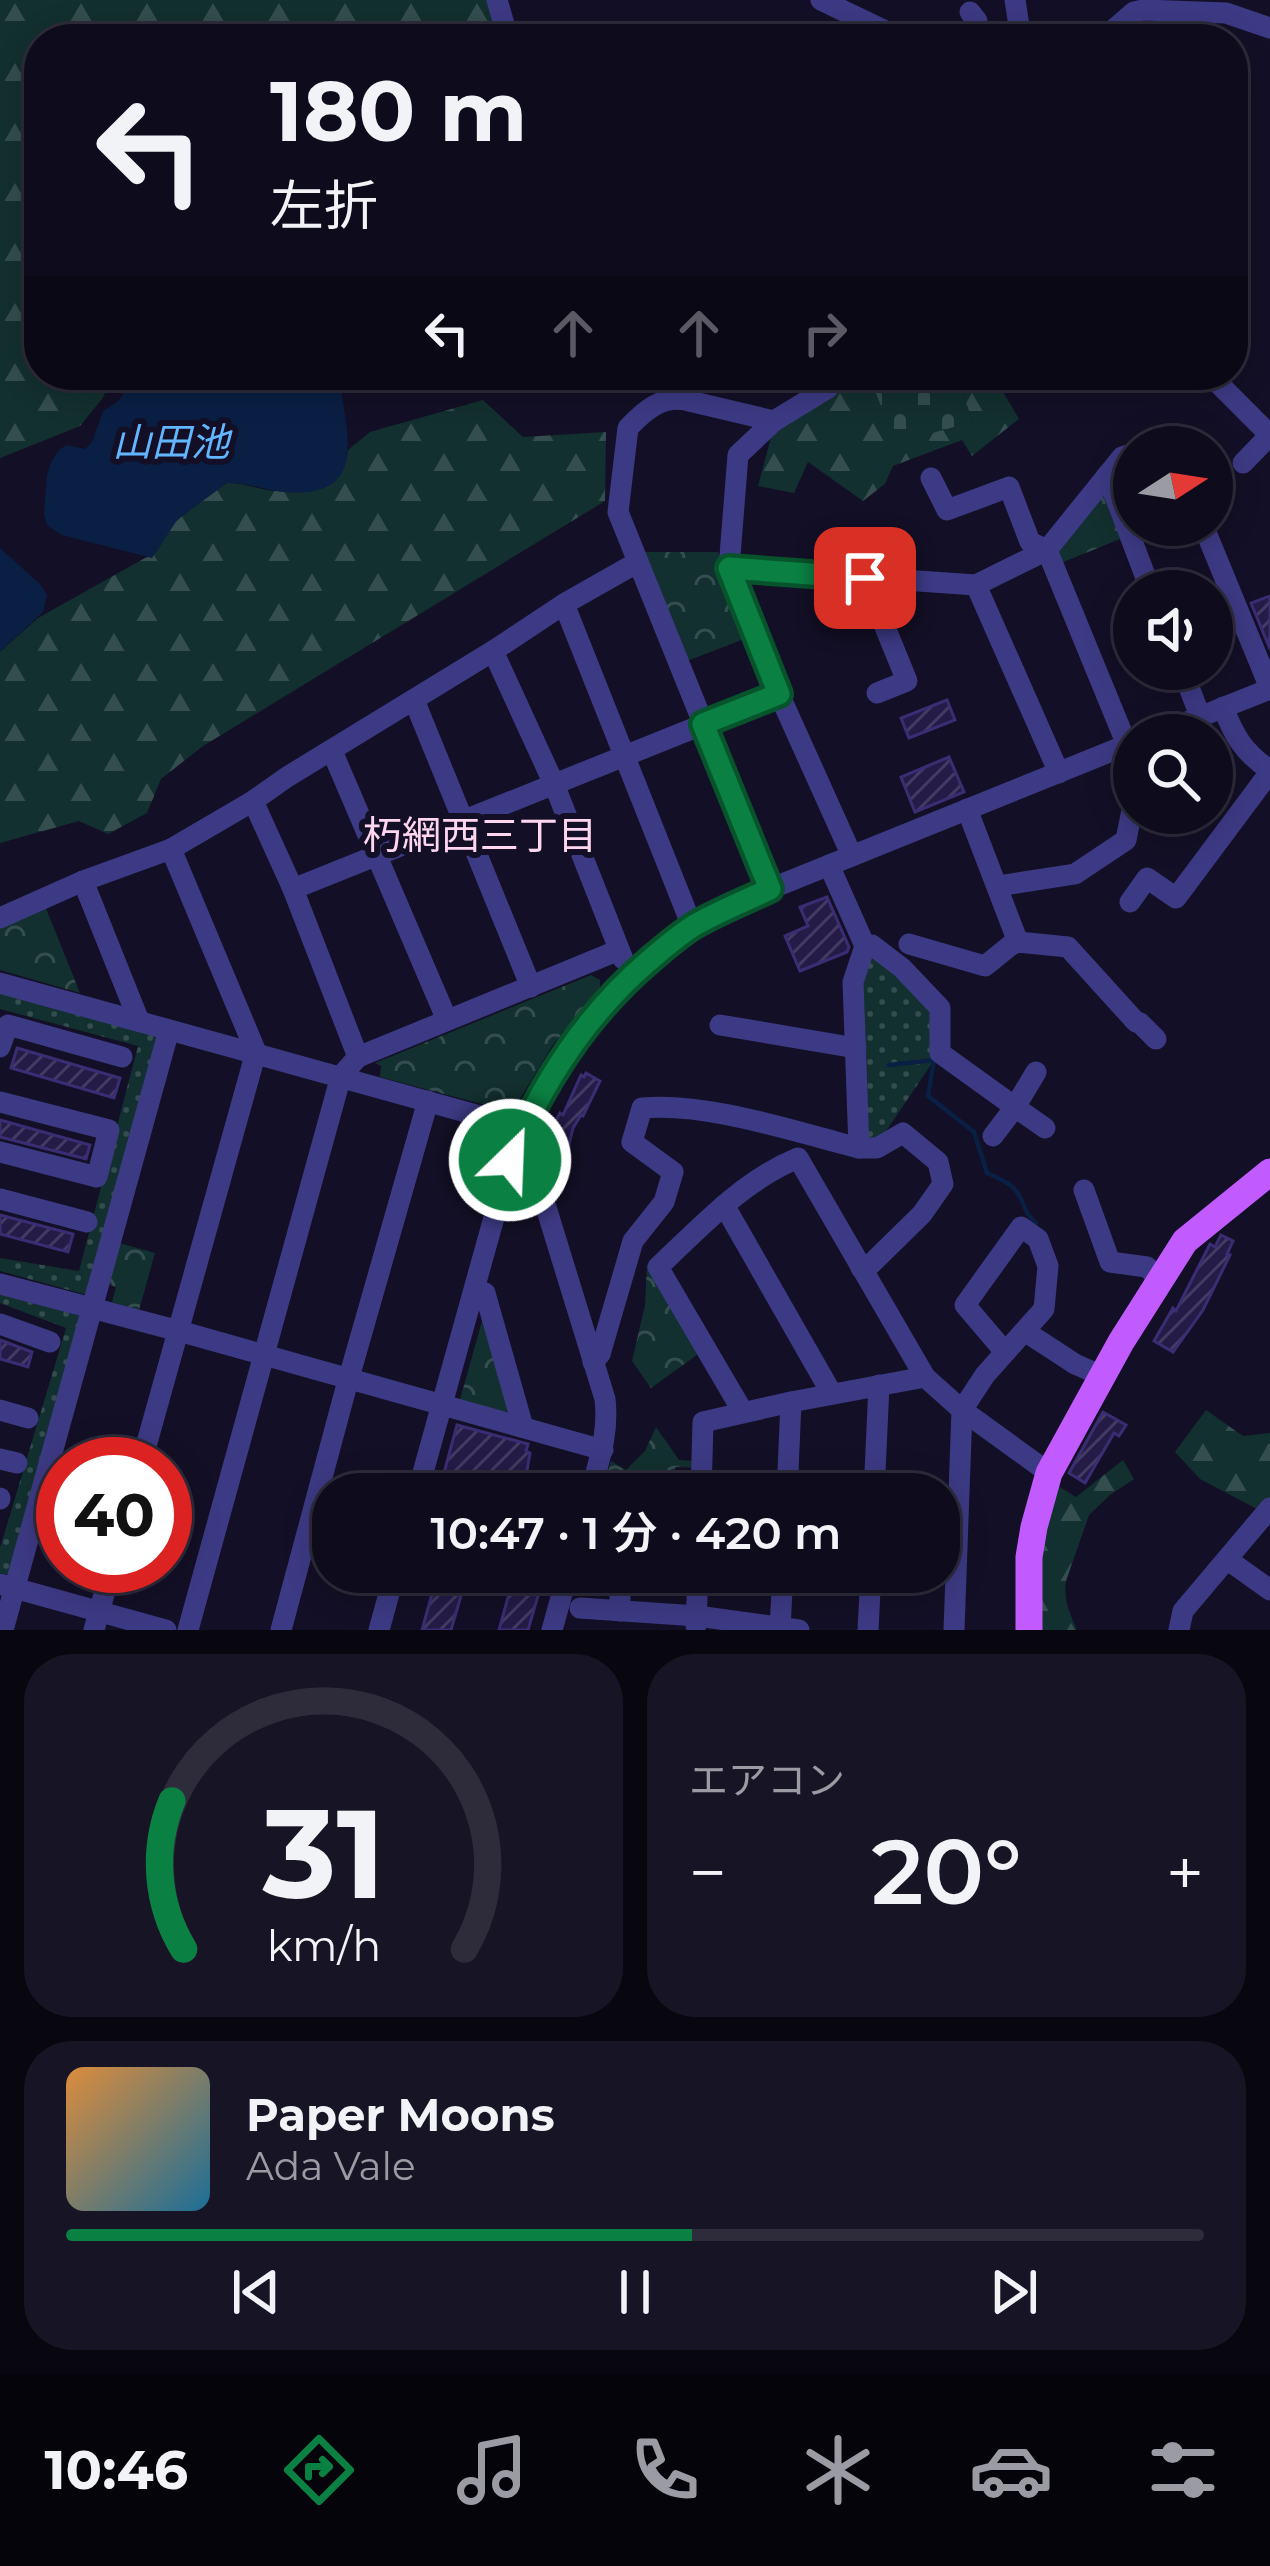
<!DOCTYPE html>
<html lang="ja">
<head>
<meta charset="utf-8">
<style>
	body { margin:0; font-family:Montserrat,"Noto Sans JP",sans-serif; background:#171425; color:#f1f3f6; height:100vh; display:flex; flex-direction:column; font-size:45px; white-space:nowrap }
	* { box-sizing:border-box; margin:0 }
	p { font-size:39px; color:#9b9ba3 }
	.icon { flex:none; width:66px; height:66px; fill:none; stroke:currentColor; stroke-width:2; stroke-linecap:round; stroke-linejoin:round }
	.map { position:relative; height:1630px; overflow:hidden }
	.panel { display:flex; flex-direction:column; gap:24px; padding:24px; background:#08060f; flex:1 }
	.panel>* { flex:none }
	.banner { position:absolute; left:24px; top:24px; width:1224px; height:366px; border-radius:48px; box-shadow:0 6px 30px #0003,0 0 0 3px #2e2b3b; background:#0e0b1c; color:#f1f3f6; overflow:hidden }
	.needle { width:78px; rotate:78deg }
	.buttons { position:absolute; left:1113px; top:426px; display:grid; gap:24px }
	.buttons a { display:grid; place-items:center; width:120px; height:120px; border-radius:50%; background:#0e0b1c; box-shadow:0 6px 30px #0003,0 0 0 3px #2e2b3b; font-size:60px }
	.speed { position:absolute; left:36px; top:1437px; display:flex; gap:24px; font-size:60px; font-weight:700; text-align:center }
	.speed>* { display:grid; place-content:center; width:156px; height:156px; border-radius:50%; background:#0e0b1c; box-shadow:0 6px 30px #0003,0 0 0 3px #2e2b3b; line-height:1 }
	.speed .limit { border:18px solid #d22; background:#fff; color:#111 }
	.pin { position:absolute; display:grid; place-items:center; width:102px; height:102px; color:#fff; margin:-51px; border-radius:24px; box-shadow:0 6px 18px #0006 }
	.me { position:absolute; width:132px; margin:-66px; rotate:24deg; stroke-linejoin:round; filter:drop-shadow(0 0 9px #0008) }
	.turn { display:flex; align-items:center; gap:42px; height:252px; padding:0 48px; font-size:54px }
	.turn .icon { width:156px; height:156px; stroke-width:2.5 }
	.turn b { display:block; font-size:84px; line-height:102px }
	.lanes { display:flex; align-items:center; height:114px; padding:0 48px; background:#0003; justify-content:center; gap:60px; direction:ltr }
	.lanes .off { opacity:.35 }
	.big { font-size:90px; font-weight:600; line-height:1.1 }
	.panel .tile { flex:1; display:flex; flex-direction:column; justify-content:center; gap:18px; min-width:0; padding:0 42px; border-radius:48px; background:#171425 }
	.panel .dial { align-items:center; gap:0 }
	.dial svg { height:312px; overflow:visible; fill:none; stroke:#2e2b3b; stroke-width:7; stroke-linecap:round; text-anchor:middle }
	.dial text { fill:#f1f3f6; stroke:none }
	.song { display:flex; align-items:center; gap:36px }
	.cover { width:144px; height:144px; border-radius:18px; background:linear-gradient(135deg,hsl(30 70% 55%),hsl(200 70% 35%)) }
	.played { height:12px; border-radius:6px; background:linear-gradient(90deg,#0b8043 55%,#2e2b3b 55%) }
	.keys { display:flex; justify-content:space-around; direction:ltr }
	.heat { display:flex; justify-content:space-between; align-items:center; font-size:66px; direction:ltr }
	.panel .tiles { flex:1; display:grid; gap:24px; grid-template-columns:1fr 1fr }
	.tile:last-child { grid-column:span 2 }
	.trip { position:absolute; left:312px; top:1473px; width:648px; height:120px; border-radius:48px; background:#0e0b1c; box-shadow:0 6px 30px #0003,0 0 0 3px #2e2b3b; font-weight:600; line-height:120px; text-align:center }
	.tab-bar { display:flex; height:192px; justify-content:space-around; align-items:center; background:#06040b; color:#9b9ba3 }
	.tab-bar .icon { width:84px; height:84px }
	.tab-bar .selected { color:#0b8043 }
	.tab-bar b { font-size:54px; color:#f1f3f6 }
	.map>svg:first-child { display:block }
	.forest { fill:url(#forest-firs) }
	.cemetery { fill:url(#cemetery-stones) }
	.park { fill:url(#park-crowns) }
	.garden { fill:url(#garden-dots) }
	.water { fill:#0a1f44 }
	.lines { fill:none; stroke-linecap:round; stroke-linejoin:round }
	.stream { stroke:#0a1f44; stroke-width:4.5 }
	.building { fill:url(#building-hatch); stroke:#3b2d73; stroke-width:3 }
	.minor { stroke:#3d3a85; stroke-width:21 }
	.major { stroke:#c25bff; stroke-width:27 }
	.route-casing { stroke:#07532c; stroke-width:30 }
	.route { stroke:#0b8043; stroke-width:21 }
	.labels { text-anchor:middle; stroke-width:12; stroke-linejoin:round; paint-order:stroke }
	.water-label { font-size:39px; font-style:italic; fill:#62b6ff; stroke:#130f26 }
	.neighbourhood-label { font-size:39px; fill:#ffd6f0; stroke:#130f26 }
</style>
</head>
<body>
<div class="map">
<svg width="1270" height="1630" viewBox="0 0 1270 1630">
	<defs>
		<pattern id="forest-firs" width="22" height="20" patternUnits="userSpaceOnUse" patternTransform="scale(3)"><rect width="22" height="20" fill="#12302f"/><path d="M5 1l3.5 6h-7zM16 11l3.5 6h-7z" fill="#344d4e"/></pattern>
		<pattern id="cemetery-stones" width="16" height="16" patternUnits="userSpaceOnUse" patternTransform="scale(3)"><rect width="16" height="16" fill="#12302f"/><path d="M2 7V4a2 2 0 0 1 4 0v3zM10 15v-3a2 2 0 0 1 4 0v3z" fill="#344d4e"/></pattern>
		<pattern id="park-crowns" width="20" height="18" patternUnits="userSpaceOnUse" patternTransform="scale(3)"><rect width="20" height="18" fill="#12302f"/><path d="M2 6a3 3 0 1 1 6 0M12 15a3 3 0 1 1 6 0" fill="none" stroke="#344d4e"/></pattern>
		<pattern id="garden-dots" width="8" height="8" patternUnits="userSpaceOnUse" patternTransform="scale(3)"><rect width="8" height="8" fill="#12302f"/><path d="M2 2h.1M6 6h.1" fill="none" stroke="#344d4e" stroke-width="1.8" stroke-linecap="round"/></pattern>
		<pattern id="building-hatch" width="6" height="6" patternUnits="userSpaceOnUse" patternTransform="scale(3)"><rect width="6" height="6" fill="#241b47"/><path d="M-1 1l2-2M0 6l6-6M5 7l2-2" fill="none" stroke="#433b63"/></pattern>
	</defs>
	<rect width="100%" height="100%" fill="#130f26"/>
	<g class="forest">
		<polygon points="0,0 495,0 496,22 489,39 39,39 39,375 114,375 102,399 80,426 0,458"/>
		<polygon points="835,375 903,375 873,386 972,422 958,375 993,375 1019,419 972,456 962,440 893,466 885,484 863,501 808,462 794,493 758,486 777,415"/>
		<path d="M483 400 523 437 606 432 605 501 203 746 161 779 147 813 108 834 79 821 0 843V652L38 618 145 558C162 553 159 542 170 528 178 517 215 490 227 483 244 482 259 490 275 491 310 494 344 490 348 450L370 432Z"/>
		<polygon points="1206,1410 1243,1436 1270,1433 1270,1499 1261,1511 1200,1479 1175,1452"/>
		<path d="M1123 1460 1134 1479 1110 1495 1089 1515 1066 1581C1063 1599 1070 1614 1077 1630H1037L1039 1550 1053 1483 1076 1497Z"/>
	</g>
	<polygon class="cemetery" points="903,375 958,375 972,422 896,443 873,386"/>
	<g class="park">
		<polygon points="1099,493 1109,496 1125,537 1061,563 1054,546"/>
		<polygon points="643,552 718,552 752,636 687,661"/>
		<polygon points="45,906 80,993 0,970 0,924"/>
		<polygon points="591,975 600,980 600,988 552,1046 512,1112 380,1077 381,1066 375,1063"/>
		<polygon points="119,1243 155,1253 139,1310 112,1302 116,1287 107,1284"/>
		<polygon points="647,1264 701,1352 651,1388 632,1361 645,1305"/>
		<polygon points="484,1314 509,1416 459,1403"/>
		<polygon points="656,1427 679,1460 697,1461 697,1468 676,1467 659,1494 601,1494 611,1461 626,1470 645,1451"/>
	</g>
	<g class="garden">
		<polygon points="873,951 935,1007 937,1056 886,1131 874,1138 866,1138 861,988"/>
		<polygon points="0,993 161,1038 91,1296 0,1271 0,1258 79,1271 138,1046 0,1009"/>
		<polygon points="0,1294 84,1317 13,1576 0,1573 0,1548 66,1328 0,1303"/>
	</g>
	<g class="water">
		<path d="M121 375H339C346 432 371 499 284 492 265 490 246 482 227 483L177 520 152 558 62 535 47 525 44 513 47 475 52 460 59 450 66 445 85 449 92 442 103 411C115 403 123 400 126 385Z"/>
		<polygon points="0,548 41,585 47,595 43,612 0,652"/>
	</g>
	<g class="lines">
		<g class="stream">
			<polyline points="1083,39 1099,30"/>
			<path d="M889 1065 934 1060 928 1096 974 1132 987 1173C1000 1179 1014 1184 1020 1197 1026 1209 1025 1213 1036 1223"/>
		</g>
	</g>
	<g class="building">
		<polygon points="1270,596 1270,649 1251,603"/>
		<polygon points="947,700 955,720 909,738 901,718"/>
		<polygon points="949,757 964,792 915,812 901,777"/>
		<polygon points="827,897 849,947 847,952 800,971 785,936 808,926 800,907"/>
		<polygon points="17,1048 120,1078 114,1098 11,1068"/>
		<polygon points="586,1073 600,1081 583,1116 581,1115 573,1128 568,1149 550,1144 550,1131 560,1113 563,1115 581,1075 584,1077"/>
		<polygon points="0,1120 90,1145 86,1159 0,1137"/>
		<polygon points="0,1215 73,1234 68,1252 0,1234"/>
		<polygon points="1221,1235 1233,1241 1227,1254 1230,1255 1203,1310 1173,1352 1154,1341 1173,1308 1176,1311 1210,1244 1215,1247"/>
		<polygon points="0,1340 32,1352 28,1367 0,1359"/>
		<polygon points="1103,1412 1126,1425 1119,1436 1114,1433 1085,1483 1069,1473"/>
		<polygon points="457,1425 528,1444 526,1451 530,1453 523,1494 451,1494 439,1491"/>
		<polygon points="438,1572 468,1572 451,1630 422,1630"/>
		<polygon points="515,1572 545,1572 528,1630 499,1630"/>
	</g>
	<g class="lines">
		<g class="minor">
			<polyline points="497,0 504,24"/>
			<polyline points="821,0 900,38 916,39"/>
			<polyline points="1015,0 1021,39"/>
			<polyline points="965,39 978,33 977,21 970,12"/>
			<polyline points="1103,39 1134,12 1143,10 1226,13 1270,28"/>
			<polyline points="831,375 828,388 774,421 738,455 729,568 779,694 852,856"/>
			<polyline points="1210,375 1270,435"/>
			<polyline points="1156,447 1170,443 1171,447"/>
			<polyline points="1243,463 1270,435"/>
			<polyline points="1107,475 1151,591"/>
			<polyline points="931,478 947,510 1009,487 1030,542 1047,550 1127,745"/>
			<polyline points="1203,525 1270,688"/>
			<polyline points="729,568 976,585 1047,550 1122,457 1134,453"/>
			<polyline points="865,578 907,681 877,693"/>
			<polyline points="976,585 1059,773"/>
			<polyline points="564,604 692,926"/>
			<polyline points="493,651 554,784 623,959"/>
			<polyline points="1182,669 1200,716"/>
			<polyline points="414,700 531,987"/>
			<path d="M1223 707C1234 736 1244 753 1270 770"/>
			<polyline points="1154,735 1270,689"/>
			<polyline points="332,751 447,1020"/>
			<polyline points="253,801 293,889 358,1057"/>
			<polyline points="967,809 1018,942"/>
			<polyline points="83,881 139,1021"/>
			<polyline points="998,886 1075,874 1126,840 1134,800"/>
			<polyline points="293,889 779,694"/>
			<path d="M770 889 618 512 628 428C644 411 661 396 685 400L774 421"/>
			<polyline points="1130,902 1147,878 1176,898 1270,772"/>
			<polyline points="0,918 83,881 171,849 253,801 287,777 493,651 564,604 638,562"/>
			<polyline points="909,944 985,966 1011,945 1018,942 1068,947 1136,1022 1140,1023 1156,1039"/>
			<polyline points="865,946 872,945 902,968 940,1008 940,1053 1015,1107 993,1136"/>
			<polyline points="0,983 523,1128"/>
			<polyline points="720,1025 856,1048"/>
			<polyline points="0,1047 8,1025 122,1057"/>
			<polyline points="1036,1072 1015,1107 1045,1128"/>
			<polyline points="0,1102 109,1130 97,1177 0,1152"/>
			<path d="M519 1139 537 1178 605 1399C609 1433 599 1461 590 1494"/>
			<polyline points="859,1148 877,1148 903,1133 938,1162 943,1184 922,1214 870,1265 861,1268"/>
			<polyline points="1084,1190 1110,1262 1147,1267 1160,1280"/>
			<polyline points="0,1199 87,1222"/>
			<polyline points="724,1205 832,1394"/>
			<polyline points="0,1284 179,1331 603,1450"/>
			<polyline points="475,1289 485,1293 523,1427"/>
			<polyline points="0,1324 50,1342"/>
			<polyline points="1026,1332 1075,1364 1102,1376"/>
			<path d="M593 1362 600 1354 633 1241 664 1202 673 1172 632 1142 642 1108C708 1102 795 1132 859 1148L853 982 865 946 829 865"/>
			<polyline points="0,1410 28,1418"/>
			<path d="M743 1412 658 1267C701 1227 742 1181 798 1158L925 1377 962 1410 1049 1473"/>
			<polyline points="0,1459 17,1463"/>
			<polyline points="141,1464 256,1052 171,849"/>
			<polyline points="417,1494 510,1160 523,1128 551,1073 588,1023 631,976 692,926 770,889 1134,742"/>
			<polyline points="701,1494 703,1422 791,1402 925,1377"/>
			<polyline points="787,1494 791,1402"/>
			<polyline points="874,1494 879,1385"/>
			<polyline points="0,1498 0,1499"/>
			<polyline points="1228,1560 1270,1590"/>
			<polyline points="0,1584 166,1630"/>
			<polyline points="580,1608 697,1616 799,1630"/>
			<polyline points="620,1611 620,1572"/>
			<polyline points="696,1625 698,1572"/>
			<polyline points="780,1628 783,1572"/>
			<polyline points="3,1630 169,1030"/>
			<polyline points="94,1630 112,1566"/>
			<polyline points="188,1630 341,1076 358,1057 619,950"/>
			<polyline points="281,1630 346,1388 428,1101"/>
			<polyline points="379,1630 395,1572"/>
			<polyline points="552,1630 568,1572"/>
			<polyline points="868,1630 871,1572"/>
			<polyline points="954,1630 962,1410 985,1375 1044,1309 1048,1266 1038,1239 1021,1227 965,1305 1005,1352"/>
			<polyline points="1179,1630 1183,1611 1270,1508"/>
		</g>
		<polyline class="major" points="1029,1630 1029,1557 1034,1527 1049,1473 1121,1342 1185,1241 1270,1172"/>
	</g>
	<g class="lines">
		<defs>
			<path id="route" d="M510 1160C542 1082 587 1013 651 959 665 947 680 934 695 925 719 911 745 901 770 889L703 724 779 694 729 568 865 578"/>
		</defs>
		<use href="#route" class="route-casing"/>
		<use href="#route" class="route"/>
	</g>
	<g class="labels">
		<g class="water-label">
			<text x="171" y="456">山田池</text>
		</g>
		<g class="neighbourhood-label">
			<text x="480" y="849">朽網西三丁目</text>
		</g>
	</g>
</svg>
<div class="buttons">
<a><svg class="needle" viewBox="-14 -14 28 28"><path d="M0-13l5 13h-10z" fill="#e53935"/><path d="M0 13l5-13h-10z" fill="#9b9ba3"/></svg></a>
<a><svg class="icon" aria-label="sound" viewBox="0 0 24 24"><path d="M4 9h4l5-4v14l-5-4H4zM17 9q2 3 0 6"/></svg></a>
<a><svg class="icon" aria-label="search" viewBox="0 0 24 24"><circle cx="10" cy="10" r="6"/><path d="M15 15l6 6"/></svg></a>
</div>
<div class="speed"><div class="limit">40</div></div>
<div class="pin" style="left:865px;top:578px;background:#d93025"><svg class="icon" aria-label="arrive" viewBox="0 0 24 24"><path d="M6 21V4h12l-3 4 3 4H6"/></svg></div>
<svg class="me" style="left:510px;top:1160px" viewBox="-20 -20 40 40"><circle r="17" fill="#0b8043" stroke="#fff" stroke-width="3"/><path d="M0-11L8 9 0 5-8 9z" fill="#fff"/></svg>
<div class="trip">10:47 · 1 分 · 420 m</div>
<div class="banner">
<div class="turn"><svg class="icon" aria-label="left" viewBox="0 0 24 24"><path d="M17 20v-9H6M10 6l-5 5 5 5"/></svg><div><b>180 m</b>左折</div></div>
<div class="lanes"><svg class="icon" aria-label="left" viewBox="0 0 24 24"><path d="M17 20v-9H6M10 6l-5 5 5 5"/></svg><svg class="icon off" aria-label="ahead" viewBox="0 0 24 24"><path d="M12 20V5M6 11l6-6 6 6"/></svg><svg class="icon off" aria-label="ahead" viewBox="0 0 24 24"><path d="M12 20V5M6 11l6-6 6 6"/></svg><svg class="icon off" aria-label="right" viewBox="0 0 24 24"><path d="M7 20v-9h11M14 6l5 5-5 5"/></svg></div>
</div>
</div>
<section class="panel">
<div class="tiles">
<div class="tile dial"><svg viewBox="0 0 100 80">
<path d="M14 69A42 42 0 1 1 86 69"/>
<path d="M14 69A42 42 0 0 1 11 31" stroke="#0b8043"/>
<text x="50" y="56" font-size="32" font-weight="700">31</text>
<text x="50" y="72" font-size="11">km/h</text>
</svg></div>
<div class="tile"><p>エアコン</p>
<div class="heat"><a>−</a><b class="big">20°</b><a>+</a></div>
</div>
<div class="tile">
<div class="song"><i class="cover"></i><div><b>Paper Moons</b><p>Ada Vale</p></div></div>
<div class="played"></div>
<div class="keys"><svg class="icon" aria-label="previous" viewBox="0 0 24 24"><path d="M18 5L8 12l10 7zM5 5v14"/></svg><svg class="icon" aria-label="pause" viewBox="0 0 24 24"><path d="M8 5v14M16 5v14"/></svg><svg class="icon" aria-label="next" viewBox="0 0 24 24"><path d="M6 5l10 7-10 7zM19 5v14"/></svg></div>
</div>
</div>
</section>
<nav class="tab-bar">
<b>10:46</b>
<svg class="icon selected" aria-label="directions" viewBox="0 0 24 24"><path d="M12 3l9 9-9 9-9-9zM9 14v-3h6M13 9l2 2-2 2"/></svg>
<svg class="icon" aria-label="music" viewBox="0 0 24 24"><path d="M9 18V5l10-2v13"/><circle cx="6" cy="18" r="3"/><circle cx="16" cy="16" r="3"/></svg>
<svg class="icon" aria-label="phone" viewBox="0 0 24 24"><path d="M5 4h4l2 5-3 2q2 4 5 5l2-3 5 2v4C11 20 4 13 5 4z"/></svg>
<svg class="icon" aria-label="climate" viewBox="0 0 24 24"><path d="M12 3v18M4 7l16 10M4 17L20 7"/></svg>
<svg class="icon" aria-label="car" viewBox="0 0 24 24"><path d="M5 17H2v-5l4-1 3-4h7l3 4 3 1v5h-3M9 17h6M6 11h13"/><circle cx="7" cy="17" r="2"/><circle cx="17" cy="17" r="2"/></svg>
<svg class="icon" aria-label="filters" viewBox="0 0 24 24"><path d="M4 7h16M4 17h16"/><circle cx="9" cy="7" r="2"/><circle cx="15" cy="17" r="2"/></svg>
</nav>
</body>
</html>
